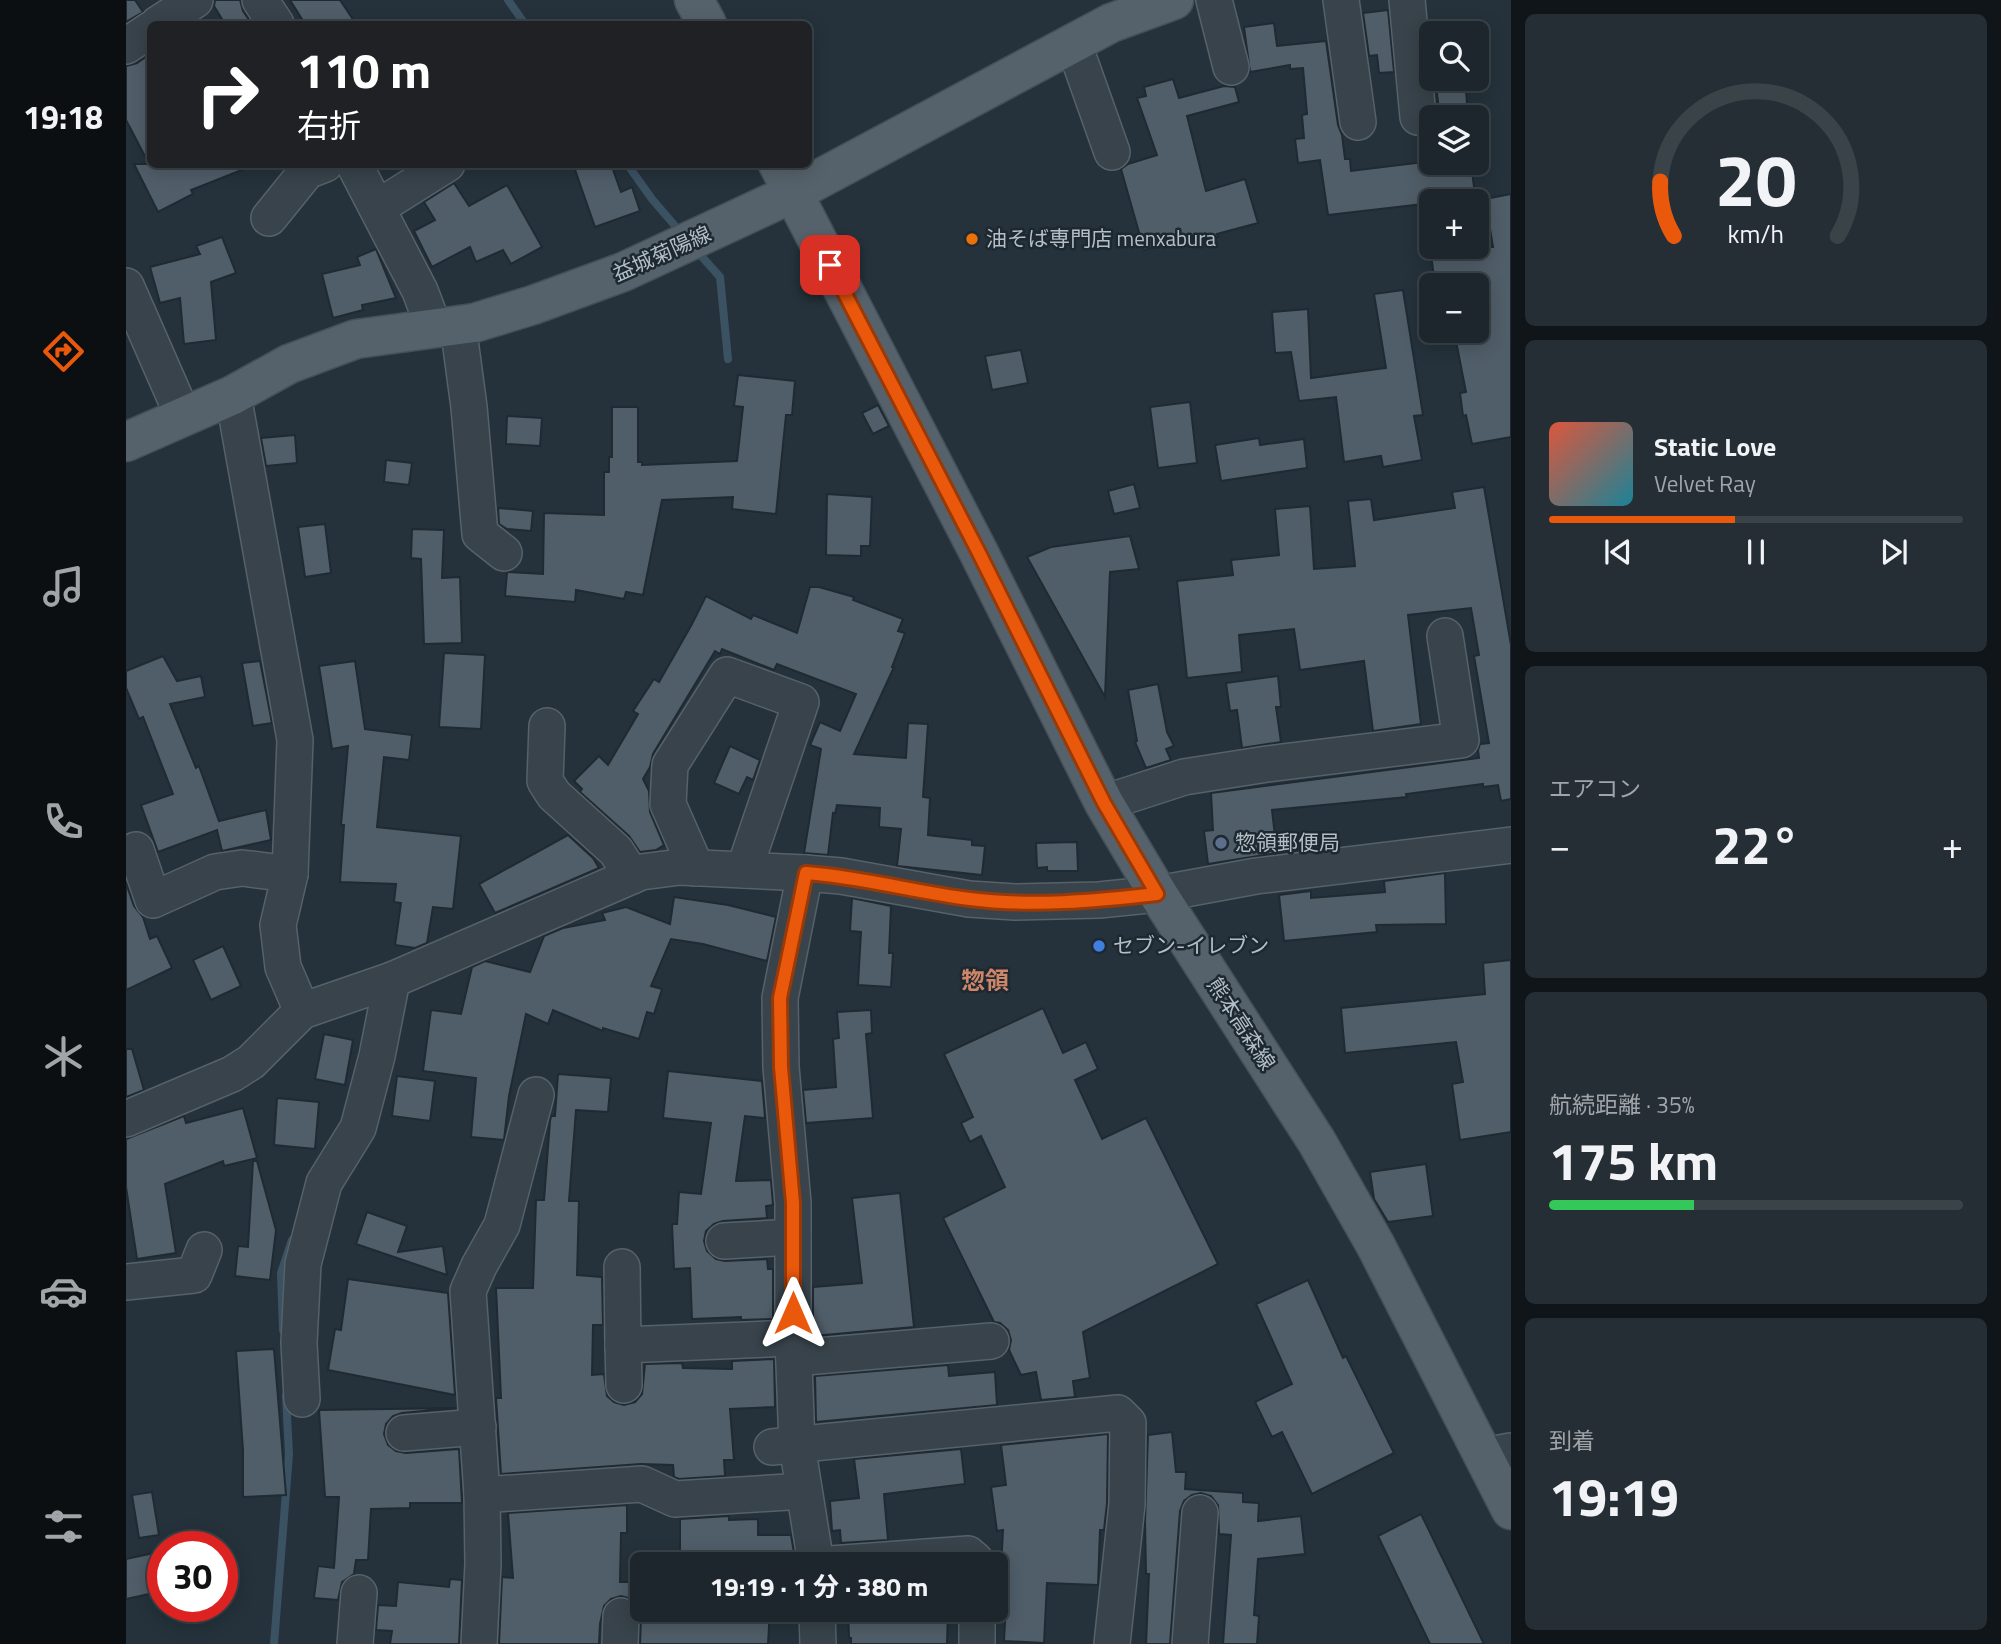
<!DOCTYPE html>
<html lang="ja">
<head>
<meta charset="utf-8">
<style>
	body { margin:0; font-family:"Titillium Web","Noto Sans JP",sans-serif; background:#252e34; color:#f1f3f6; height:100vh; display:flex; flex-direction:column; font-size:26px; white-space:nowrap }
	* { box-sizing:border-box; margin:0 }
	p { font-size:23px; color:#a0a5a9 }
	.icon { flex:none; width:38px; height:38px; fill:none; stroke:currentColor; stroke-width:2; stroke-linecap:round; stroke-linejoin:round }
	.map { position:relative; flex:1; overflow:hidden }
	.details { display:flex; flex-direction:column; gap:14px; padding:14px; background:#0f1518; width:490px }
	.details>* { flex:none }
	.guide { position:absolute; left:21px; top:21px; width:665px; height:147px; border-radius:10px; box-shadow:0 4px 18px #0003,0 0 0 2px #3a4348; background:#202124; color:#fff; overflow:hidden }
	.fabs { position:absolute; left:1293px; top:21px; display:grid; gap:14px }
	.fabs a { display:grid; place-items:center; width:70px; height:70px; border-radius:10px; background:#1c262c; box-shadow:0 4px 18px #0003,0 0 0 2px #3a4348; font-size:35px }
	.speed { position:absolute; left:21px; top:1531px; display:flex; gap:14px; font-size:35px; font-weight:700; text-align:center }
	.speed>* { display:grid; place-content:center; width:91px; height:91px; border-radius:50%; background:#1c262c; box-shadow:0 4px 18px #0003,0 0 0 2px #3a4348; line-height:1 }
	.speed .limit { border:10px solid #d22; background:#fff; color:#111 }
	.pin { position:absolute; display:grid; place-items:center; width:60px; height:60px; color:#fff; margin:-30px; border-radius:14px; box-shadow:0 4px 10px #0006 }
	.me { position:absolute; width:77px; margin:-38px; rotate:0deg; stroke-linejoin:round; filter:drop-shadow(0 0 5px #0008) }
	.turn { display:flex; align-items:center; gap:24px; height:147px; padding:0 35px; font-size:32px }
	.turn .icon { width:91px; height:91px; stroke-width:2.5 }
	.turn b { display:block; font-size:49px; line-height:60px }
	.big { font-size:52px; font-weight:700; line-height:1.1 }
	.details .tile { flex:1; display:flex; flex-direction:column; justify-content:center; gap:10px; min-width:0; padding:0 24px; border-radius:10px; background:#252e34 }
	.details .dial { align-items:center; gap:0 }
	.dial svg { height:182px; overflow:visible; fill:none; stroke:#3a4348; stroke-width:7; stroke-linecap:round; text-anchor:middle }
	.dial text { fill:#f1f3f6; stroke:none }
	.song { display:flex; align-items:center; gap:21px }
	.cover { width:84px; height:84px; border-radius:10px; background:linear-gradient(135deg,hsl(10 70% 55%),hsl(190 70% 35%)) }
	.played { height:7px; border-radius:4px; background:linear-gradient(90deg,#ea580c 45%,#3a4348 45%) }
	.keys { display:flex; justify-content:space-around; direction:ltr }
	.heat { display:flex; justify-content:space-between; align-items:center; font-size:38px; direction:ltr }
	.charge { height:10px; border-radius:5px; background:linear-gradient(90deg,#34c759 35%,#3a4348 0) }
	.trip { position:absolute; left:504px; top:1552px; width:378px; height:70px; border-radius:10px; background:#1c262c; box-shadow:0 4px 18px #0003,0 0 0 2px #3a4348; font-weight:700; line-height:70px; text-align:center }
	main { display:flex; flex:1; min-height:0 }
	.dock { display:flex; flex-direction:column; width:126px; justify-content:space-around; align-items:center; background:#0b0f12; color:#a0a5a9 }
	.dock .icon { width:49px; height:49px }
	.dock .selected { color:#ea580c }
	.dock b { font-size:32px; color:#f1f3f6 }
	.map>svg:first-child { display:block }
	.lines { fill:none; stroke-linecap:round; stroke-linejoin:round }
	.stream { stroke:#3b5263; stroke-width:8 }
	.building { fill:#505e69; stroke:#1f2a32; stroke-width:2 }
	.minor-casing { stroke:#566169; stroke-width:38 }
	.major-casing { stroke:#444f57; stroke-width:41 }
	.minor { stroke:#38434b; stroke-width:35 }
	.major { stroke:#56626b; stroke-width:38 }
	.route-casing { stroke:#983908; stroke-width:18 }
	.route { stroke:#ea580c; stroke-width:12 }
	.food-dot { fill:#e8710a; stroke:#1d2830; stroke-width:2.5 }
	.service-dot { fill:#5c6f8a; stroke:#1d2830; stroke-width:2.5 }
	.shop-dot { fill:#3f7fe0; stroke:#1d2830; stroke-width:2.5 }
	.labels { text-anchor:middle; stroke-width:5; stroke-linejoin:round; paint-order:stroke }
	.poi-label { font-size:21px; fill:#b4bec7; stroke:#1d2830; text-anchor:start }
	.street-label { font-size:21px; fill:#b4bec7; stroke:#1d2830 }
	.quarter-label { font-size:24px; font-weight:bold; fill:#ce8568; stroke:#1d2830 }
</style>
</head>
<body>
<main>
<nav class="dock">
<b>19:18</b>
<svg class="icon selected" aria-label="directions" viewBox="0 0 24 24"><path d="M12 3l9 9-9 9-9-9zM9 14v-3h6M13 9l2 2-2 2"/></svg>
<svg class="icon" aria-label="music" viewBox="0 0 24 24"><path d="M9 18V5l10-2v13"/><circle cx="6" cy="18" r="3"/><circle cx="16" cy="16" r="3"/></svg>
<svg class="icon" aria-label="phone" viewBox="0 0 24 24"><path d="M5 4h4l2 5-3 2q2 4 5 5l2-3 5 2v4C11 20 4 13 5 4z"/></svg>
<svg class="icon" aria-label="climate" viewBox="0 0 24 24"><path d="M12 3v18M4 7l16 10M4 17L20 7"/></svg>
<svg class="icon" aria-label="car" viewBox="0 0 24 24"><path d="M5 17H2v-5l4-1 3-4h7l3 4 3 1v5h-3M9 17h6M6 11h13"/><circle cx="7" cy="17" r="2"/><circle cx="17" cy="17" r="2"/></svg>
<svg class="icon" aria-label="filters" viewBox="0 0 24 24"><path d="M4 7h16M4 17h16"/><circle cx="9" cy="7" r="2"/><circle cx="15" cy="17" r="2"/></svg>
</nav>
<div class="map">
<svg width="1385" height="1644" viewBox="0 0 1385 1644">
	<rect width="100%" height="100%" fill="#25323b"/>
	<g class="lines">
		<g class="stream">
			<polyline points="382,0 399,24"/>
			<polyline points="501,164 526,199 556,234"/>
			<polyline points="569,249 594,277 602,359"/>
			<polyline points="157,1330 155,1273 166,1240"/>
			<polyline points="148,1644 163,1454 160,1396"/>
		</g>
	</g>
	<g class="building">
		<polygon points="0,0 9,0 17,12 0,22"/>
		<polygon points="89,0 114,0 117,11 126,24 99,24 88,6"/>
		<polygon points="164,0 214,0 230,24 179,24"/>
		<polygon points="1262,10 1268,72 1253,73 1251,55 1243,56 1237,13"/>
		<polygon points="1148,23 1151,46 1200,41 1212,125 1216,135 1219,159 1224,159 1225,171 1290,163 1345,163 1349,195 1306,199 1306,203 1202,215 1194,160 1172,163 1169,139 1178,138 1176,115 1181,114 1177,68 1164,69 1164,65 1124,72 1118,27"/>
		<polygon points="24,54 24,164 126,166 65,190 67,194 32,212 8,164 23,164 0,120 0,66 11,63"/>
		<polygon points="1047,79 1053,98 1098,86 1109,87 1113,102 1061,116 1080,191 1119,179 1132,223 1091,234 1092,237 1069,242 1067,236 1018,250 995,169 1002,164 1031,155 1011,98 1020,96 1018,87"/>
		<polygon points="1309,79 1339,79 1342,115 1314,117"/>
		<polygon points="447,164 485,164 495,192 506,187 514,211 469,227"/>
		<polygon points="328,183 343,206 381,185 416,247 385,264 377,250 350,262 344,247 306,267 288,231 309,220 298,202"/>
		<polygon points="1385,194 1385,437 1346,444 1340,415 1337,416 1334,393 1340,392 1328,331 1351,331 1351,285 1309,285 1304,247 1367,247 1359,199"/>
		<polygon points="96,237 110,273 85,282 90,340 58,344 54,298 34,303 24,267 74,254 70,246"/>
		<polygon points="250,249 270,298 236,305 237,310 207,318 196,274 234,265 231,257"/>
		<polygon points="1277,290 1297,415 1288,416 1296,460 1257,467 1255,456 1218,462 1210,397 1173,401 1165,352 1149,353 1146,312 1182,309 1185,378 1260,368 1248,294"/>
		<polygon points="895,350 902,383 866,390 859,356"/>
		<polygon points="612,375 669,381 666,415 660,415 650,514 606,509 607,497 536,500 517,595 500,592 498,599 450,590 449,602 379,596 381,572 417,574 418,513 478,515 478,472 483,472 483,457 486,457 486,407 512,407 512,462 516,462 516,465 611,461 617,407 608,406"/>
		<polygon points="1064,402 1071,463 1032,468 1024,407"/>
		<polygon points="752,405 763,426 747,434 736,413"/>
		<polygon points="381,416 416,418 414,446 380,444"/>
		<polygon points="169,435 171,463 140,466 135,438"/>
		<polygon points="1133,438 1134,445 1178,439 1181,468 1095,481 1089,445"/>
		<polygon points="260,460 286,463 283,485 258,482"/>
		<polygon points="1008,484 1014,508 988,514 982,491"/>
		<polygon points="1358,487 1385,645 1385,799 1375,801 1372,785 1357,787 1357,784 1280,794 1281,797 1146,810 1151,853 1082,864 1078,831 1087,830 1085,793 1353,758 1352,750 1354,744 1363,743 1348,656 1353,655 1345,608 1282,615 1295,724 1247,731 1238,661 1174,670 1168,629 1113,635 1116,672 1061,678 1051,581 1107,575 1105,560 1153,555 1149,509 1184,506 1188,569 1229,566 1222,501 1245,499 1248,520 1329,508 1326,492"/>
		<polygon points="701,494 746,497 744,546 735,546 735,556 700,555"/>
		<polygon points="372,508 407,511 405,531 381,529 373,524"/>
		<polygon points="199,524 205,573 179,577 172,527"/>
		<polygon points="286,529 318,530 316,578 334,577 336,643 298,644 295,559 285,558"/>
		<polygon points="1004,536 1013,569 984,572 979,697 901,557 925,547"/>
		<polygon points="684,587 693,587 728,597 727,600 777,619 772,631 779,633 766,667 768,667 728,754 780,758 782,723 802,724 797,797 804,798 802,835 846,840 846,845 859,846 856,875 771,866 775,829 753,827 754,808 711,805 709,814 707,813 702,855 678,853 695,749 684,745 694,722 714,731 730,694 651,664 648,670 596,649 594,654 589,651 527,754 524,767 517,779 523,791 524,812 538,845 530,850 514,852 503,836 454,792 456,789 448,781 473,756 482,765 512,714 507,711 528,679 533,682 566,624 580,596 625,619 627,615 671,633"/>
		<polygon points="318,653 359,655 355,729 313,727"/>
		<polygon points="37,656 51,681 75,676 79,697 44,704 70,768 73,766 93,821 140,810 145,840 96,851 91,830 32,852 15,805 47,794 17,717 13,719 0,688 0,671"/>
		<polygon points="134,661 146,723 127,726 116,663"/>
		<polygon points="229,661 239,729 286,735 283,760 258,757 251,827 335,836 327,909 307,907 301,943 289,948 269,945 275,903 268,902 270,884 214,882 218,825 215,825 222,746 206,749 193,666"/>
		<polygon points="1152,676 1155,707 1150,707 1155,742 1116,748 1111,710 1104,711 1100,683"/>
		<polygon points="1032,684 1041,732 1048,746 1040,749 1045,760 1020,768 1009,742 1011,741 1002,690"/>
		<polygon points="604,746 634,760 627,780 621,777 613,794 588,783"/>
		<polygon points="442,835 467,858 473,868 369,913 353,884"/>
		<polygon points="951,842 952,871 921,871 921,867 911,868 910,843"/>
		<polygon points="1319,873 1320,924 1250,925 1251,932 1158,941 1153,895 1185,891 1185,898 1259,892 1258,881"/>
		<polygon points="0,883 8,906 17,917 24,939 31,936 46,968 0,990"/>
		<polygon points="548,897 602,905 650,917 641,961 577,944 545,939 525,986 536,989 528,1014 521,1012 513,1039 477,1028 477,1031 427,1010 422,1024 400,1014 383,1096 378,1140 345,1137 350,1078 297,1071 305,1010 335,1014 346,967 359,961 404,972 418,936 437,928 479,920 476,913 500,907 544,924"/>
		<polygon points="726,898 765,906 763,953 767,953 765,987 732,985 735,932 724,931"/>
		<polygon points="97,946 115,986 85,1000 67,960"/>
		<polygon points="1385,960 1385,1132 1334,1140 1326,1084 1337,1082 1330,1042 1219,1053 1215,1008 1359,994 1357,963"/>
		<polygon points="917,1008 937,1053 960,1042 972,1069 949,1080 976,1139 1020,1118 1092,1264 957,1332 964,1378 947,1381 949,1397 915,1400 910,1372 895,1375 883,1350 885,1340 882,1330 874,1323 868,1322 817,1218 879,1187 855,1136 844,1142 835,1123 847,1117 818,1054"/>
		<polygon points="745,1010 746,1033 740,1034 747,1118 680,1123 677,1090 710,1087 707,1039 713,1038 711,1012"/>
		<polygon points="198,1034 227,1040 219,1085 189,1079"/>
		<polygon points="0,1049 6,1049 18,1090 0,1097"/>
		<polygon points="542,1071 636,1081 639,1118 619,1116 610,1181 645,1180 647,1205 640,1206 641,1218 597,1221 588,1224 580,1231 578,1241 581,1251 590,1259 599,1261 641,1259 642,1269 647,1269 647,1319 615,1320 615,1317 566,1319 564,1268 548,1269 546,1224 551,1224 553,1192 575,1194 585,1123 537,1118"/>
		<polygon points="432,1074 485,1078 482,1112 450,1110 443,1201 453,1201 451,1275 476,1277 477,1325 467,1325 466,1375 478,1374 481,1396 488,1402 498,1405 509,1402 516,1394 519,1364 556,1363 557,1368 606,1369 606,1361 648,1359 649,1407 604,1409 608,1460 598,1460 599,1476 553,1479 548,1477 547,1465 515,1464 375,1474 370,1398 375,1398 370,1288 407,1288 410,1200 418,1200 424,1121 425,1116 429,1116"/>
		<polygon points="271,1076 309,1081 304,1121 266,1116"/>
		<polygon points="151,1098 193,1102 189,1149 148,1145"/>
		<polygon points="117,1108 131,1158 98,1166 97,1161 39,1184 50,1253 11,1259 0,1187 0,1139 58,1116 60,1123"/>
		<polygon points="127,1161 131,1161 150,1230 144,1280 109,1276 112,1246 122,1247"/>
		<polygon points="1300,1164 1307,1216 1262,1222 1248,1199 1244,1172"/>
		<polygon points="774,1193 788,1327 687,1336 687,1287 736,1283 726,1198"/>
		<polygon points="241,1212 281,1226 272,1252 317,1246 321,1275 230,1244"/>
		<polygon points="222,1279 322,1293 329,1395 202,1370 209,1329 215,1330"/>
		<polygon points="1182,1280 1217,1358 1220,1356 1268,1453 1186,1494 1156,1432 1146,1437 1129,1402 1166,1384 1130,1304"/>
		<polygon points="148,1349 160,1495 117,1497 117,1450 110,1351"/>
		<polygon points="822,1365 823,1376 869,1372 871,1405 690,1422 689,1376"/>
		<polygon points="330,1408 276,1413 267,1416 260,1424 258,1434 262,1445 270,1451 280,1453 333,1449 336,1503 284,1503 284,1508 245,1509 242,1560 230,1560 228,1574 216,1582 212,1600 188,1598 192,1566 208,1568 213,1497 199,1497 193,1410"/>
		<polygon points="1046,1432 1050,1472 1060,1472 1059,1489 1117,1493 1117,1502 1133,1503 1132,1521 1175,1516 1179,1554 1132,1559 1128,1615 1133,1616 1131,1644 1097,1644 1105,1535 1093,1534 1092,1505 1085,1496 1075,1493 1066,1495 1058,1501 1054,1511 1044,1644 1020,1644 1023,1574 1020,1574 1019,1522 1022,1435"/>
		<polygon points="982,1434 981,1503 978,1530 974,1530 972,1585 921,1583 918,1643 878,1641 882,1568 875,1568 877,1530 871,1531 865,1487 880,1485 875,1445"/>
		<polygon points="835,1449 839,1484 758,1494 762,1540 715,1543 714,1530 706,1531 704,1501 733,1498 728,1459"/>
		<polygon points="26,1492 33,1535 13,1538 6,1495"/>
		<polygon points="501,1505 501,1533 495,1533 494,1582 516,1582 516,1610 644,1610 642,1644 514,1644 515,1617 513,1607 506,1599 495,1596 485,1599 478,1606 474,1624 473,1644 373,1644 376,1577 387,1578 382,1513"/>
		<polygon points="1295,1514 1358,1644 1304,1644 1252,1536"/>
		<polygon points="603,1516 603,1520 632,1519 632,1535 665,1535 670,1564 554,1564 554,1519"/>
		<polygon points="37,1551 37,1591 0,1599 0,1559"/>
		<polygon points="324,1579 336,1580 333,1644 264,1644 266,1631 250,1630 252,1605 270,1606 272,1582 323,1587"/>
		<polygon points="722,1610 822,1610 821,1644 725,1644 725,1638 723,1638"/>
	</g>
	<g class="lines">
		<defs>
			<g id="minor">
				<polyline points="134,0 150,24"/>
				<polyline points="1088,0 1105,67"/>
				<polyline points="1215,0 1232,122"/>
				<polyline points="1281,0 1292,117"/>
				<polyline points="32,24 69,0"/>
				<polyline points="947,42 986,152"/>
				<polyline points="0,46 24,30"/>
				<polyline points="228,164 294,291 308,328"/>
				<polyline points="251,208 321,164"/>
				<polyline points="143,218 181,171 199,164"/>
				<polyline points="0,286 57,416"/>
				<polyline points="332,325 343,407 354,534 378,553"/>
				<polyline points="107,395 169,740 164,874 152,925 157,967 176,1011"/>
				<polyline points="421,726 419,781 428,795 490,851 506,876"/>
				<polyline points="978,803 1058,777 1141,764 1335,740 1319,636"/>
				<polyline points="10,850 27,900 89,872 116,868 164,874"/>
				<polyline points="570,868 542,804 544,765 601,675 675,702 618,870"/>
				<polyline points="679,873 654,998 655,1067 667,1203 667,1338 671,1445 690,1564"/>
				<polyline points="0,1119 106,1074 125,1062 176,1011 266,980 515,872 554,867 679,873 715,876 843,899 889,902 973,900 1032,894 1130,876 1385,845"/>
				<polyline points="598,1241 667,1237"/>
				<polyline points="496,1267 497,1345"/>
				<polyline points="0,1282 68,1275 78,1250"/>
				<polyline points="668,1358 865,1341"/>
				<polyline points="498,1385 497,1345 667,1338"/>
				<polyline points="176,1399 173,1343 177,1264 198,1183 232,1128 251,1056 266,980"/>
				<polyline points="278,1433 352,1427"/>
				<polyline points="646,1447 992,1413 1002,1423 1001,1504 986,1644"/>
				<polyline points="1358,1456 1385,1451"/>
				<polyline points="356,1495 516,1484 549,1499 678,1491"/>
				<polyline points="704,1564 842,1554 849,1560 850,1564"/>
				<polyline points="691,1610 692,1644"/>
				<polyline points="229,1644 233,1593"/>
				<polyline points="353,1644 357,1564 356,1495 342,1291 353,1266 376,1225 410,1095"/>
				<polyline points="494,1644 495,1616"/>
				<polyline points="851,1644 851,1610"/>
				<polyline points="1064,1644 1074,1513"/>
			</g>
			<g id="major">
				<polyline points="568,0 581,24"/>
				<polyline points="652,164 852,551 978,803 1032,894 1191,1142 1250,1246 1385,1510"/>
				<polyline points="0,442 107,395 163,364 230,339 348,323 407,305 497,272 667,193 985,23 1048,0"/>
			</g>
		</defs>
		<use href="#minor" class="minor-casing"/>
		<use href="#major" class="major-casing"/>
		<use href="#minor" class="minor"/>
		<use href="#major" class="major"/>
	</g>
	<g class="lines">
		<defs>
			<path id="route" d="M667 1313V1203L655 1067 654 998 680 873C735 877 789 892 844 899 906 907 970 901 1031 894L978 803 852 551 704 265"/>
		</defs>
		<use href="#route" class="route-casing"/>
		<use href="#route" class="route"/>
	</g>
	<circle class="food-dot" cx="846" cy="239" r="7"/>
	<circle class="service-dot" cx="1095" cy="843" r="7"/>
	<circle class="shop-dot" cx="973" cy="946" r="7"/>
	<g class="labels">
		<g class="poi-label">
			<text x="860" y="246">油そば専門店 menxabura</text>
			<text x="1109" y="850">惣領郵便局</text>
			<text x="987" y="953">セブン-イレブン</text>
		</g>
		<g class="street-label">
			<text transform="translate(536 254) rotate(-24)" y="7">益城菊陽線</text>
			<text transform="translate(1115 1024) rotate(57)" y="7">熊本高森線</text>
		</g>
		<g class="quarter-label">
			<text x="859" y="989">惣領</text>
		</g>
	</g>
</svg>
<div class="fabs">
<a><svg class="icon" aria-label="search" viewBox="0 0 24 24"><circle cx="10" cy="10" r="6"/><path d="M15 15l6 6"/></svg></a>
<a><svg class="icon" aria-label="layers" viewBox="0 0 24 24"><path d="M12 4l9 5-9 5-9-5zM3 14l9 5 9-5"/></svg></a>
<a>+</a>
<a>−</a>
</div>
<div class="speed"><div class="limit">30</div></div>
<div class="pin" style="left:704px;top:265px;background:#d93025"><svg class="icon" aria-label="arrive" viewBox="0 0 24 24"><path d="M6 21V4h12l-3 4 3 4H6"/></svg></div>
<svg class="me" style="left:667px;top:1313px" viewBox="-20 -20 40 40"><path d="M0-17L14 15 0 8-14 15z" fill="#ea580c" stroke="#fff" stroke-width="4"/></svg>
<div class="trip">19:19 · 1 分 · 380 m</div>
<div class="guide">
<div class="turn"><svg class="icon" aria-label="right" viewBox="0 0 24 24"><path d="M7 20v-9h11M14 6l5 5-5 5"/></svg><div><b>110 m</b>右折</div></div>
</div>
</div>
<section class="details">
<div class="tile dial"><svg viewBox="0 0 100 80">
<path d="M14 69A42 42 0 1 1 86 69"/>
<path d="M14 69A42 42 0 0 1 8 45" stroke="#ea580c"/>
<text x="50" y="56" font-size="32" font-weight="700">20</text>
<text x="50" y="72" font-size="11">km/h</text>
</svg></div>
<div class="tile">
<div class="song"><i class="cover"></i><div><b>Static Love</b><p>Velvet Ray</p></div></div>
<div class="played"></div>
<div class="keys"><svg class="icon" aria-label="previous" viewBox="0 0 24 24"><path d="M18 5L8 12l10 7zM5 5v14"/></svg><svg class="icon" aria-label="pause" viewBox="0 0 24 24"><path d="M8 5v14M16 5v14"/></svg><svg class="icon" aria-label="next" viewBox="0 0 24 24"><path d="M6 5l10 7-10 7zM19 5v14"/></svg></div>
</div>
<div class="tile"><p>エアコン</p>
<div class="heat"><a>−</a><b class="big">22°</b><a>+</a></div>
</div>
<div class="tile"><p>航続距離 · 35%</p><b class="big">175 km</b><div class="charge"></div></div>
<div class="tile"><p>到着</p><b class="big">19:19</b></div>
</section>
</main>
</body>
</html>
